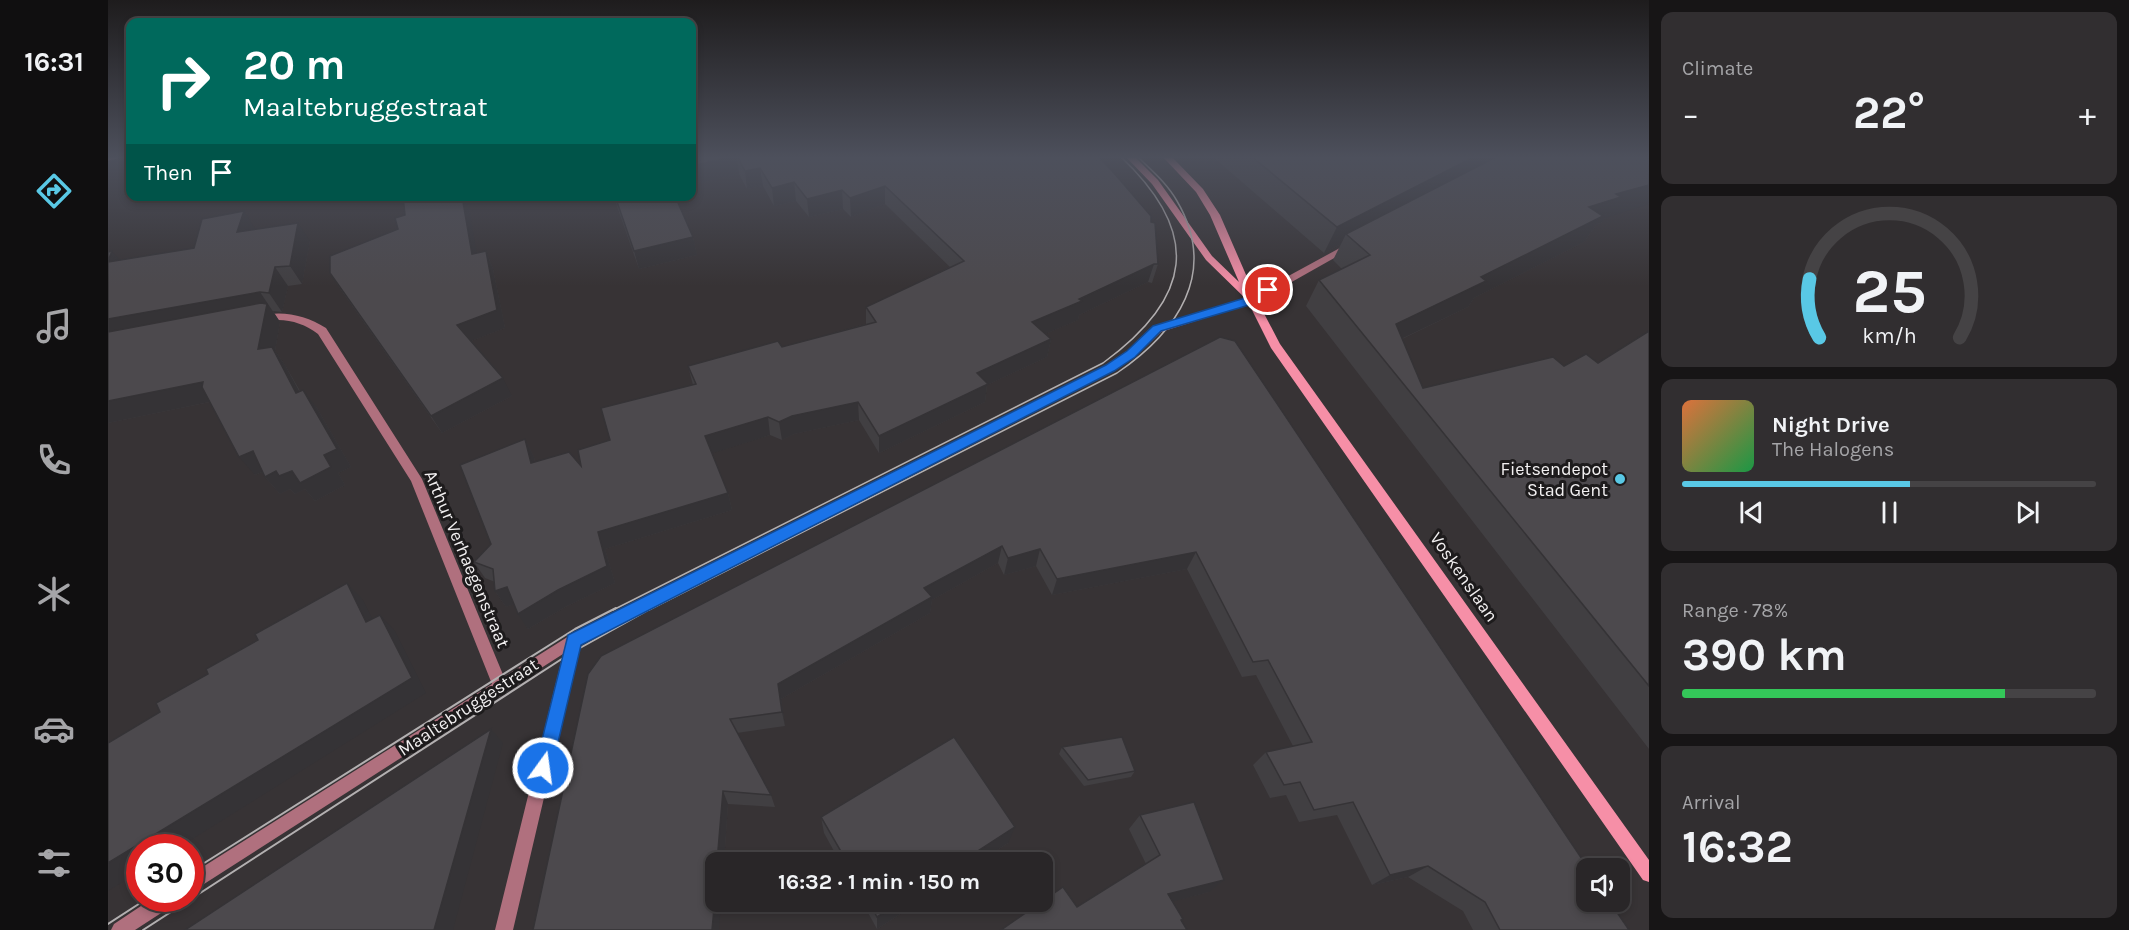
<!DOCTYPE html>
<html lang="en">
<head>
<meta charset="utf-8">
<style>
	body { margin:0; font-family:Karla,sans-serif; background:#312e30; color:#f1f3f6; height:100vh; display:flex; flex-direction:column; font-size:22px; white-space:nowrap }
	* { box-sizing:border-box; margin:0 }
	p { font-size:20px; color:#a5a5a8 }
	.icon { flex:none; width:33px; height:33px; fill:none; stroke:currentColor; stroke-width:2; stroke-linecap:round; stroke-linejoin:round }
	.map { position:relative; flex:1; overflow:hidden }
	.details { display:flex; flex-direction:column; gap:12px; padding:12px; background:#171516; width:480px }
	.details>* { flex:none }
	.banner { position:absolute; left:18px; top:18px; width:570px; height:183px; border-radius:12px; box-shadow:0 3px 9px #0003,0 0 0 2px #454345; background:#00695c; color:#fff; overflow:hidden }
	.tools { position:absolute; left:1468px; top:858px; display:grid; gap:12px }
	.tools a { display:grid; place-items:center; width:54px; height:54px; border-radius:12px; background:#292628; box-shadow:0 3px 9px #0003,0 0 0 2px #454345; font-size:30px }
	.speed { position:absolute; left:18px; top:834px; display:flex; gap:12px; font-size:30px; font-weight:700; text-align:center }
	.speed>* { display:grid; place-content:center; width:78px; height:78px; border-radius:50%; background:#292628; box-shadow:0 3px 9px #0003,0 0 0 2px #454345; line-height:1 }
	.speed .limit { border:9px solid #d22; background:#fff; color:#111 }
	.pin { position:absolute; display:grid; place-items:center; width:51px; height:51px; color:#fff; margin:-26px; border:3px solid #fff; border-radius:50%; box-shadow:0 2px 6px #0007 }
	.me { position:absolute; width:66px; margin:-33px; rotate:14deg; stroke-linejoin:round; filter:drop-shadow(0 0 4px #0008) }
	.turn { display:flex; align-items:center; gap:21px; height:126px; padding:0 18px; font-size:27px }
	.turn .icon { width:78px; height:78px; stroke-width:2.5 }
	.turn b { display:block; font-size:42px; line-height:51px }
	.then { display:flex; align-items:center; height:57px; padding:0 18px; background:#0003; gap:12px; font-size:22px }
	.big { font-size:45px; font-weight:700; line-height:1.1 }
	.details .card { flex:1; display:flex; flex-direction:column; justify-content:center; gap:9px; min-width:0; padding:0 21px; border-radius:12px; background:#312e30 }
	.details .dial { align-items:center; gap:0 }
	.dial svg { height:156px; overflow:visible; fill:none; stroke:#454345; stroke-width:7; stroke-linecap:round; text-anchor:middle }
	.dial text { fill:#f1f3f6; stroke:none }
	.song { display:flex; align-items:center; gap:18px }
	.cover { width:72px; height:72px; border-radius:9px; background:linear-gradient(135deg,hsl(20 70% 55%),hsl(140 70% 35%)) }
	.played { height:6px; border-radius:3px; background:linear-gradient(90deg,#59c8e5 55%,#454345 55%) }
	.keys { display:flex; justify-content:space-around; direction:ltr }
	.heat { display:flex; justify-content:space-between; align-items:center; font-size:33px; direction:ltr }
	.charge { height:9px; border-radius:4px; background:linear-gradient(90deg,#34c759 78%,#454345 0) }
	.trip { position:absolute; left:597px; top:852px; width:348px; height:60px; border-radius:12px; background:#292628; box-shadow:0 3px 9px #0003,0 0 0 2px #454345; font-weight:700; line-height:60px; text-align:center }
	main { display:flex; flex:1; min-height:0 }
	.menu { display:flex; flex-direction:column; width:108px; justify-content:space-around; align-items:center; background:#100f10; color:#a5a5a8 }
	.menu .icon { width:42px; height:42px }
	.menu .active { color:#59c8e5 }
	.menu b { font-size:27px; color:#f1f3f6 }
	.map>svg:first-child { display:block }
	.lines { fill:none; stroke-linecap:round; stroke-linejoin:round }
	.lane { fill:#b0707e; fill-rule:evenodd }
	.street { fill:#b0707e; fill-rule:evenodd }
	.secondary { fill:#f68fa7; fill-rule:evenodd }
	.tram-far1 { stroke:#b3b0b1; stroke-width:1.5 }
	.tram { stroke:#b3b0b1; stroke-width:2 }
	.wall { fill:#413f42 }
	.shaded-wall { fill:#353336 }
	.building { fill:#4c494d; stroke:#353336; stroke-width:1.5 }
	.route { fill:#1a73e8; stroke:#114b97; stroke-width:1.5 }
	.poi-dot { fill:#59c8e5; stroke:#1d1b1c; stroke-width:2 }
	.labels { text-anchor:middle; stroke-width:6; stroke-linejoin:round; paint-order:stroke }
	.poi-label { font-size:18px; fill:#f2f0f1; stroke:#1d1b1c; text-anchor:end }
	.street-label { font-size:18px; fill:#f2f0f1; stroke:#1d1b1c }
</style>
</head>
<body>
<main>
<nav class="menu">
<b>16:31</b>
<svg class="icon active" aria-label="directions" viewBox="0 0 24 24"><path d="M12 3l9 9-9 9-9-9zM9 14v-3h6M13 9l2 2-2 2"/></svg>
<svg class="icon" aria-label="music" viewBox="0 0 24 24"><path d="M9 18V5l10-2v13"/><circle cx="6" cy="18" r="3"/><circle cx="16" cy="16" r="3"/></svg>
<svg class="icon" aria-label="phone" viewBox="0 0 24 24"><path d="M5 4h4l2 5-3 2q2 4 5 5l2-3 5 2v4C11 20 4 13 5 4z"/></svg>
<svg class="icon" aria-label="climate" viewBox="0 0 24 24"><path d="M12 3v18M4 7l16 10M4 17L20 7"/></svg>
<svg class="icon" aria-label="car" viewBox="0 0 24 24"><path d="M5 17H2v-5l4-1 3-4h7l3 4 3 1v5h-3M9 17h6M6 11h13"/><circle cx="7" cy="17" r="2"/><circle cx="17" cy="17" r="2"/></svg>
<svg class="icon" aria-label="filters" viewBox="0 0 24 24"><path d="M4 7h16M4 17h16"/><circle cx="9" cy="7" r="2"/><circle cx="15" cy="17" r="2"/></svg>
</nav>
<div class="map">
<svg width="1541" height="930" viewBox="0 0 1541 930">
	<rect width="100%" height="100%" fill="#373335"/>
	<g class="lines">
		<polygon class="lane" points="0,156 18,156 0,161"/>
		<g class="street">
			<path d="M1241 243 1246 246 1244 248 1148 302 1053 332 1027 357 1006 371 472 644 405 930H387L455 654 82 893V875L384 684 303 481 210 334C198 325 185 320 170 320 163 320 157 322 150 320L149 318 150 316C175 310 197 315 218 328L314 479 396 677 461 636 998 365 1019 351 1045 326 1140 298Z"/>
			<polygon points="45,898 69,898 67,904 27,930 3,930 6,924"/>
		</g>
		<polygon class="secondary" points="1017,156 1026,156 1050,180 1104,256 1131,282 1102,215 1088,192 1054,156 1063,156 1095,189 1112,215 1149,300 1172,344 1541,860 1541,882 1535,880 1163,348 1139,300 1098,260 1044,184"/>
		<g class="tram-far1">
			<path d="M505 610 995 363C1084 298 1095 234 1012 156"/>
			<path d="M541 610 1009 373C1069 332 1111 273 1069 201 1059 183 1043 170 1029 156"/>
		</g>
		<g class="tram">
			<polyline points="82,872 467,629 508,608"/>
			<polyline points="0,924 40,898"/>
			<polyline points="35,930 463,653 544,608"/>
		</g>
	</g>
	<g class="wall">
		<polygon points="584,156 990,156 1043,222 1050,264 1044,283 1040,282 971,315 970,320 937,334 943,339 939,357 879,385 877,402 771,453 751,420 686,434 674,440 662,435 604,453 620,493 624,510 497,549 507,583 459,606 420,629 406,604 398,607 387,591 387,582 377,578 366,562 383,544 417,439 426,457 427,462 473,466 502,440 585,385 580,366 674,347 758,324 758,307 842,267 777,204 743,217 735,209 701,217 688,201 666,206 655,186 639,189 631,174 584,185"/>
		<polygon points="1104,156 1541,156 1497,218 1493,223 1489,224 1476,242 1366,298 1360,307 1294,339 1315,388 1456,366 1490,363 1541,331 1541,749 1198,306 1211,280 1234,269 1225,260 1233,244 1216,253"/>
		<polygon points="359,196 368,253 378,251 385,269 397,328 363,341 404,396 334,433 233,290 222,273 290,229 297,215"/>
		<polygon points="506,196 567,196 585,237 589,255 531,269 510,209"/>
		<polygon points="148,229 202,241 194,284 180,286 174,312 165,311 172,322 167,351 177,365 192,391 209,408 243,467 230,473 237,485 207,501 197,489 187,494 182,489 172,494 157,477 154,472 147,475 102,402 0,423 86,248"/>
		<polygon points="1112,337 1521,930 1365,930 1355,911 1300,877 1264,885 1229,815 1191,822 1178,795 1162,798 1145,765 1158,752 1185,746 1148,675 1134,677 1079,569 944,595 928,566 896,575 890,563 824,600 822,613 673,699 677,726 629,733 663,795 667,807 620,804 616,862 608,862 480,674"/>
		<polygon points="954,747 1027,771 1023,777 976,786 951,754"/>
		<polygon points="1032,815 1101,892 1065,901 1073,920 969,907 1038,864 1021,829"/>
		<polygon points="713,817 900,843 871,862 732,862 716,833"/>
		<polygon points="754,902 811,902 769,929"/>
	</g>
	<g class="shaded-wall">
		<polygon points="629,156 631,174 584,185 584,166"/>
		<polygon points="1368,156 1402,156 1238,234 1233,244 1216,253 1229,227"/>
		<polygon points="652,168 655,186 639,189 637,171"/>
		<polygon points="686,182 688,201 666,206 664,188"/>
		<polygon points="1541,185 1541,204 1497,218 1493,223 1489,224 1476,242 1366,298 1360,307 1272,349 1288,324 1373,277 1481,207 1508,194"/>
		<polygon points="777,186 777,204 743,217 742,198"/>
		<polygon points="734,190 735,209 701,217 699,199"/>
		<polygon points="354,196 359,196 372,272 364,254"/>
		<polygon points="136,211 148,230 129,232"/>
		<polygon points="190,223 202,241 194,284 182,266"/>
		<polygon points="585,237 589,255 531,269 526,251"/>
		<polygon points="4,251 20,269 0,262"/>
		<polygon points="378,251 385,269 397,328 358,343 349,325"/>
		<polygon points="1046,264 1040,282 971,315 970,320 921,341 924,322"/>
		<polygon points="167,267 180,286 174,312 161,293"/>
		<polygon points="152,292 172,322 167,351 177,365 202,411 0,341 0,319"/>
		<polygon points="943,339 939,357 879,385 877,402 771,453 771,436 869,373"/>
		<polygon points="395,378 404,396 334,433 323,416"/>
		<polygon points="95,382 111,400 0,423 0,401"/>
		<polygon points="195,390 209,408 243,467 230,473 237,485 207,501 197,489 187,494 182,489 172,494 157,477 168,471 216,455"/>
		<polygon points="750,402 751,420 686,434 674,440 671,422 684,416"/>
		<polygon points="660,417 662,435 602,454 597,436"/>
		<polygon points="417,439 426,457 431,481 423,463"/>
		<polygon points="145,451 161,469 147,475 131,457"/>
		<polygon points="620,493 624,510 497,549 507,583 459,606 420,629 410,614 490,532"/>
		<polygon points="894,546 890,563 824,600 822,613 673,699 677,726 674,712 670,684 816,588"/>
		<polygon points="932,549 928,566 896,575 900,558"/>
		<polygon points="1088,552 1079,569 944,595 949,579"/>
		<polygon points="239,583 255,600 274,638 258,622"/>
		<polygon points="399,587 410,603 398,607 387,591"/>
		<polygon points="272,615 287,631 318,693 70,848 32,848 32,871 0,891 0,863"/>
		<polygon points="383,729 395,743 345,930 326,930"/>
		<polygon points="615,791 620,804 616,862 609,862"/>
		<polygon points="907,827 900,843 871,862 853,862"/>
		<polygon points="1320,866 1300,877 1264,885 1282,875"/>
		<polygon points="1116,880 1101,892 1047,906 1060,894"/>
		<polygon points="608,887 608,902 613,902 611,930 604,930"/>
		<polygon points="793,902 811,902 769,929 769,917"/>
	</g>
	<g class="building">
		<polygon points="584,156 627,156 584,166"/>
		<polygon points="629,156 990,156 1006,173 1043,216 1043,222 1047,223 1050,264 1046,264 971,299 974,301 924,322 943,339 869,373 880,384 771,436 750,402 684,416 671,422 660,417 597,436 620,493 490,532 499,566 450,590 410,614 399,587 387,591 385,569 366,562 383,544 352,465 417,439 423,463 461,452 473,466 470,450 502,440 493,408 588,384 580,366 670,341 674,347 768,322 758,307 856,261 777,186 742,198 734,190 699,199 686,182 664,188 652,168 637,171"/>
		<polygon points="1143,156 1368,156 1229,227"/>
		<polygon points="1390,156 1541,156 1541,185 1508,194 1513,197 1481,207 1495,216 1373,277 1378,281 1288,324 1315,388 1445,357 1456,366 1478,354 1490,363 1541,331 1541,686 1211,280 1262,255 1238,234"/>
		<polygon points="295,196 354,196 364,254 378,251 389,310 349,325 395,378 323,416 222,273 222,256 290,229 287,218 297,215"/>
		<polygon points="507,196 567,196 585,237 526,251"/>
		<polygon points="136,211 129,232 190,223 182,266 167,267 161,293 152,292 0,319 0,262 86,248 94,219"/>
		<polygon points="4,251 0,261 0,252"/>
		<polygon points="153,303 159,304 150,349 164,347 188,393 195,390 229,449 216,455 223,467 192,483 184,471 171,476 168,471 157,477 145,451 131,457 94,387 95,382 0,401 0,332"/>
		<polygon points="1112,337 1127,341 1480,868 1479,868 1479,902 1502,902 1521,930 1392,930 1377,902 1320,866 1282,875 1245,802 1206,810 1192,782 1176,785 1158,752 1204,742 1160,660 1145,662 1088,552 949,579 932,549 900,558 894,546 816,588 824,597 670,684 674,712 622,719 663,795 615,791 609,862 608,862 608,887 604,930 425,930 480,674 493,656"/>
		<polygon points="239,583 258,622 272,615 304,678 0,863 0,743 52,712 48,703 100,674 98,669 150,640 147,634"/>
		<polygon points="383,729 326,930 77,930"/>
		<polygon points="846,737 907,827 853,862 739,862 713,817"/>
		<polygon points="1014,737 1027,771 980,780 954,747"/>
		<polygon points="1086,802 1116,880 1060,894 1075,919 1073,920 1079,930 893,930 955,887 969,907 1052,855 1032,815"/>
		<polygon points="761,902 793,902 769,917"/>
	</g>
	<linearGradient id="sky" x2="0" y2="1"><stop stop-color="#1e1c1d"/><stop offset="0.55" stop-color="#4d505c"/><stop offset="1" stop-color="#4d505c" stop-opacity="0"/></linearGradient>
	<rect width="1541" height="286" fill="url(#sky)"/>
	<polygon class="route" points="1160,287 1164,288 1164,293 1148,303 1053,331 1027,357 1006,371 473,645 444,768 442,774 435,777 429,774 427,768 460,635 998,365 1019,351 1045,326 1140,297"/>
	<circle class="poi-dot" cx="1512" cy="479" r="6"/>
	<g class="labels">
		<g class="poi-label">
			<text x="1500" y="475">Fietsendepot<tspan x="1500" dy="21">Stad Gent</tspan></text>
		</g>
		<g class="street-label">
			<text transform="translate(359 559) rotate(67)" y="6">Arthur Verhaegenstraat</text>
			<text transform="translate(1356 577) rotate(55)" y="6">Voskenslaan</text>
			<text transform="translate(360 707) rotate(-33)" y="6">Maaltebruggestraat</text>
		</g>
	</g>
</svg>
<div class="tools">
<a><svg class="icon" aria-label="sound" viewBox="0 0 24 24"><path d="M4 9h4l5-4v14l-5-4H4zM17 9q2 3 0 6"/></svg></a>
</div>
<div class="speed"><div class="limit">30</div></div>
<div class="pin" style="left:1160px;top:290px;background:#d93025"><svg class="icon" aria-label="arrive" viewBox="0 0 24 24"><path d="M6 21V4h12l-3 4 3 4H6"/></svg></div>
<svg class="me" style="left:435px;top:768px" viewBox="-20 -20 40 40"><circle r="17" fill="#1a73e8" stroke="#fff" stroke-width="3"/><path d="M0-11L8 9 0 5-8 9z" fill="#fff"/></svg>
<div class="trip">16:32 · 1 min · 150 m</div>
<div class="banner">
<div class="turn"><svg class="icon" aria-label="right" viewBox="0 0 24 24"><path d="M7 20v-9h11M14 6l5 5-5 5"/></svg><div><b>20 m</b>Maaltebruggestraat</div></div>
<div class="then">Then<svg class="icon" aria-label="arrive" viewBox="0 0 24 24"><path d="M6 21V4h12l-3 4 3 4H6"/></svg></div>
</div>
</div>
<section class="details">
<div class="card"><p>Climate</p>
<div class="heat"><a>−</a><b class="big">22°</b><a>+</a></div>
</div>
<div class="card dial"><svg viewBox="0 0 100 80">
<path d="M14 69A42 42 0 1 1 86 69"/>
<path d="M14 69A42 42 0 0 1 9 39" stroke="#59c8e5"/>
<text x="50" y="56" font-size="32" font-weight="700">25</text>
<text x="50" y="72" font-size="11">km/h</text>
</svg></div>
<div class="card">
<div class="song"><i class="cover"></i><div><b>Night Drive</b><p>The Halogens</p></div></div>
<div class="played"></div>
<div class="keys"><svg class="icon" aria-label="previous" viewBox="0 0 24 24"><path d="M18 5L8 12l10 7zM5 5v14"/></svg><svg class="icon" aria-label="pause" viewBox="0 0 24 24"><path d="M8 5v14M16 5v14"/></svg><svg class="icon" aria-label="next" viewBox="0 0 24 24"><path d="M6 5l10 7-10 7zM19 5v14"/></svg></div>
</div>
<div class="card"><p>Range · 78%</p><b class="big">390 km</b><div class="charge"></div></div>
<div class="card"><p>Arrival</p><b class="big">16:32</b></div>
</section>
</main>
</body>
</html>
